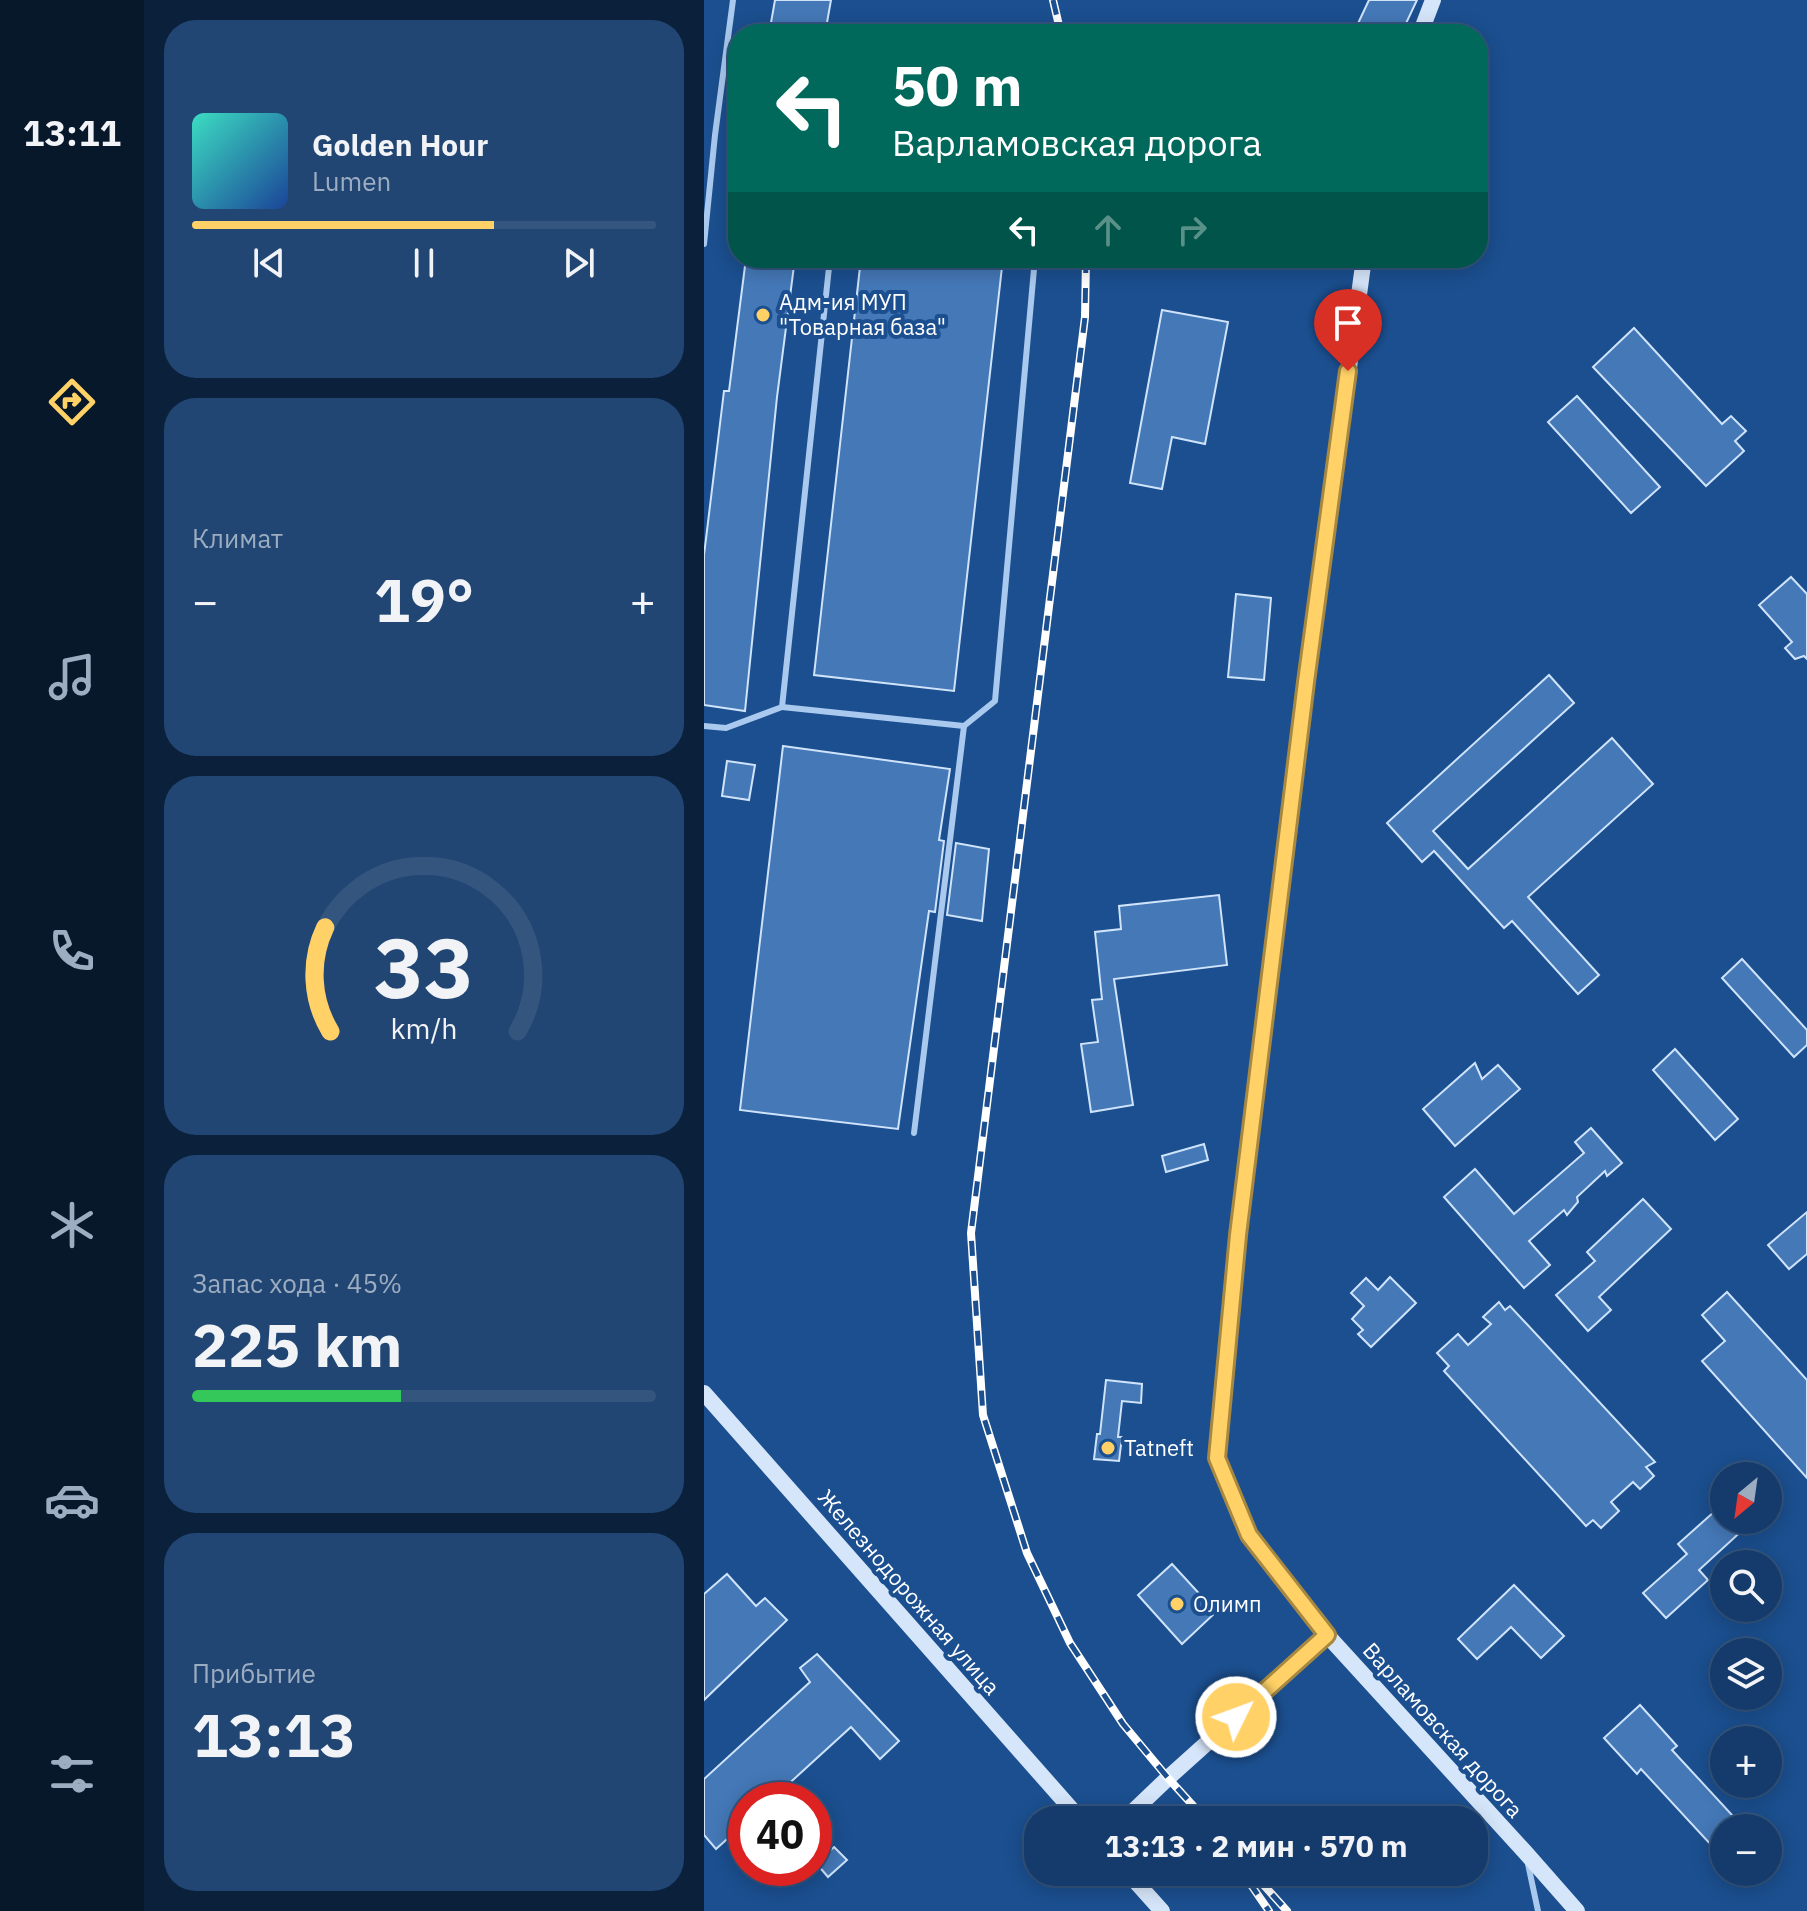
<!DOCTYPE html>
<html lang="ru">
<head>
<meta charset="utf-8">
<style>
	body { margin:0; font-family:"IBM Plex Sans",sans-serif; background:#214673; color:#f1f3f6; height:100vh; display:flex; flex-direction:column; font-size:30px; white-space:nowrap }
	* { box-sizing:border-box; margin:0 }
	p { font-size:26px; color:#9dadc1 }
	.icon { flex:none; width:44px; height:44px; fill:none; stroke:currentColor; stroke-width:2; stroke-linecap:round; stroke-linejoin:round }
	.map { position:relative; flex:1; overflow:hidden }
	.panel { display:flex; flex-direction:column; gap:20px; padding:20px; background:#0b203b; width:560px }
	.panel>* { flex:none }
	.guide { position:absolute; left:24px; top:24px; width:760px; height:244px; border-radius:32px; box-shadow:0 4px 20px #0003,0 0 0 2px #33557e; background:#00695c; color:#fff; overflow:hidden }
	.needle { width:52px; rotate:209deg }
	.buttons { position:absolute; left:1006px; top:1462px; display:grid; gap:16px }
	.buttons a { display:grid; place-items:center; width:72px; height:72px; border-radius:50%; background:#143b6b; box-shadow:0 4px 20px #0003,0 0 0 2px #33557e; font-size:40px }
	.speed { position:absolute; left:24px; top:1782px; display:flex; gap:16px; font-size:40px; font-weight:700; text-align:center }
	.speed>* { display:grid; place-content:center; width:104px; height:104px; border-radius:50%; background:#143b6b; box-shadow:0 4px 20px #0003,0 0 0 2px #33557e; line-height:1 }
	.speed .limit { border:12px solid #d22; background:#fff; color:#111 }
	.pin { position:absolute; display:grid; place-items:center; width:68px; height:68px; color:#fff; margin:-82px -34px; border-radius:50% 50% 50% 0; rotate:-45deg; box-shadow:0 0 8px #0007 }
	.pin .icon { rotate:45deg }
	.me { position:absolute; width:88px; margin:-44px; rotate:48deg; stroke-linejoin:round; filter:drop-shadow(0 0 6px #0008) }
	.turn { display:flex; align-items:center; gap:28px; height:168px; padding:0 32px; font-size:36px }
	.turn .icon { width:104px; height:104px; stroke-width:2.5 }
	.turn b { display:block; font-size:56px; line-height:68px }
	.lanes { display:flex; align-items:center; height:76px; padding:0 32px; background:#0003; justify-content:center; gap:40px; direction:ltr }
	.lanes .off { opacity:.35 }
	.big { font-size:60px; font-weight:700; line-height:1.1 }
	.panel .card { flex:1; display:flex; flex-direction:column; justify-content:center; gap:12px; min-width:0; padding:0 28px; border-radius:32px; background:#214673 }
	.panel .dial { align-items:center; gap:0 }
	.dial svg { height:208px; overflow:visible; fill:none; stroke:#33557e; stroke-width:7; stroke-linecap:round; text-anchor:middle }
	.dial text { fill:#f1f3f6; stroke:none }
	.song { display:flex; align-items:center; gap:24px }
	.cover { width:96px; height:96px; border-radius:12px; background:linear-gradient(135deg,hsl(170 70% 55%),hsl(220 70% 35%)) }
	.played { height:8px; border-radius:4px; background:linear-gradient(90deg,#ffd166 65%,#33557e 65%) }
	.keys { display:flex; justify-content:space-around; direction:ltr }
	.heat { display:flex; justify-content:space-between; align-items:center; font-size:44px; direction:ltr }
	.charge { height:12px; border-radius:6px; background:linear-gradient(90deg,#34c759 45%,#33557e 0) }
	.trip { position:absolute; left:320px; top:1806px; width:464px; height:80px; border-radius:32px; background:#143b6b; box-shadow:0 4px 20px #0003,0 0 0 2px #33557e; font-weight:700; line-height:80px; text-align:center }
	main { display:flex; flex:1; min-height:0 }
	.dock { display:flex; flex-direction:column; width:144px; justify-content:space-around; align-items:center; background:#08182b; color:#9dadc1 }
	.dock .icon { width:56px; height:56px }
	.dock .on { color:#ffd166 }
	.dock b { font-size:36px; color:#f1f3f6 }
	.map>svg:first-child { display:block }
	.building { fill:#4478b7; stroke:#cfe3fa; stroke-width:2 }
	.lines { fill:none; stroke-linecap:round; stroke-linejoin:round }
	.lane { stroke:#a9c9ee; stroke-width:6 }
	.secondary { stroke:#d6e6fa; stroke-width:16 }
	.rail-casing { stroke:#fff; stroke-width:8 }
	.rail { stroke:#1b4f8f; stroke-width:5; stroke-dasharray:15; stroke-linecap:butt }
	.route-casing { stroke:#a68842; stroke-width:20 }
	.route { stroke:#ffd166; stroke-width:14 }
	.poi-dot { fill:#ffd166; stroke:#1b4f8f; stroke-width:3 }
	.labels { text-anchor:middle; stroke-width:8; stroke-linejoin:round; paint-order:stroke }
	.poi-label { font-size:22px; fill:#fff; stroke:#1b4f8f; text-anchor:start }
	.street-label { font-size:22px; fill:#fff; stroke:#1b4f8f }
</style>
</head>
<body>
<main>
<nav class="dock">
<b>13:11</b>
<svg class="icon on" aria-label="directions" viewBox="0 0 24 24"><path d="M12 3l9 9-9 9-9-9zM9 14v-3h6M13 9l2 2-2 2"/></svg>
<svg class="icon" aria-label="music" viewBox="0 0 24 24"><path d="M9 18V5l10-2v13"/><circle cx="6" cy="18" r="3"/><circle cx="16" cy="16" r="3"/></svg>
<svg class="icon" aria-label="phone" viewBox="0 0 24 24"><path d="M5 4h4l2 5-3 2q2 4 5 5l2-3 5 2v4C11 20 4 13 5 4z"/></svg>
<svg class="icon" aria-label="climate" viewBox="0 0 24 24"><path d="M12 3v18M4 7l16 10M4 17L20 7"/></svg>
<svg class="icon" aria-label="car" viewBox="0 0 24 24"><path d="M5 17H2v-5l4-1 3-4h7l3 4 3 1v5h-3M9 17h6M6 11h13"/><circle cx="7" cy="17" r="2"/><circle cx="17" cy="17" r="2"/></svg>
<svg class="icon" aria-label="filters" viewBox="0 0 24 24"><path d="M4 7h16M4 17h16"/><circle cx="9" cy="7" r="2"/><circle cx="15" cy="17" r="2"/></svg>
</nav>
<section class="panel">
<div class="card">
<div class="song"><i class="cover"></i><div><b>Golden Hour</b><p>Lumen</p></div></div>
<div class="played"></div>
<div class="keys"><svg class="icon" aria-label="previous" viewBox="0 0 24 24"><path d="M18 5L8 12l10 7zM5 5v14"/></svg><svg class="icon" aria-label="pause" viewBox="0 0 24 24"><path d="M8 5v14M16 5v14"/></svg><svg class="icon" aria-label="next" viewBox="0 0 24 24"><path d="M6 5l10 7-10 7zM19 5v14"/></svg></div>
</div>
<div class="card"><p>Климат</p>
<div class="heat"><a>−</a><b class="big">19°</b><a>+</a></div>
</div>
<div class="card dial"><svg viewBox="0 0 100 80">
<path d="M14 69A42 42 0 1 1 86 69"/>
<path d="M14 69A42 42 0 0 1 12 29" stroke="#ffd166"/>
<text x="50" y="56" font-size="32" font-weight="700">33</text>
<text x="50" y="72" font-size="11">km/h</text>
</svg></div>
<div class="card"><p>Запас хода · 45%</p><b class="big">225 km</b><div class="charge"></div></div>
<div class="card"><p>Прибытие</p><b class="big">13:13</b></div>
</section>
<div class="map">
<svg width="1103" height="1911" viewBox="0 0 1103 1911">
	<rect width="100%" height="100%" fill="#1b4f8f"/>
	<g class="building">
		<polygon points="71,0 127,0 121,34 65,34"/>
		<polygon points="665,0 713,0 697,34 649,34"/>
		<polygon points="42,258 91,258 73,397 41,711 0,705 0,555 20,391 25,391"/>
		<polygon points="157,258 299,258 250,691 110,675"/>
		<polygon points="458,310 524,322 501,444 468,437 458,489 426,483"/>
		<polygon points="930,328 1018,424 1027,416 1042,431 1031,441 1040,451 1002,486 889,367"/>
		<polygon points="873,396 956,487 927,513 844,422"/>
		<polygon points="1087,577 1103,594 1103,659 1100,656 1091,659 1081,648 1088,642 1055,605"/>
		<polygon points="532,594 567,598 560,680 524,677"/>
		<polygon points="845,675 870,703 729,831 764,869 908,738 949,784 824,897 895,975 874,994 808,921 800,928 730,851 718,862 683,823"/>
		<polygon points="79,746 246,769 235,840 240,841 231,912 225,911 194,1129 36,1110"/>
		<polygon points="23,761 51,765 45,800 18,796"/>
		<polygon points="252,843 285,849 278,921 243,915"/>
		<polygon points="515,895 523,965 410,979 429,1105 387,1112 377,1044 394,1042 388,1000 398,999 391,932 417,929 415,906"/>
		<polygon points="1038,959 1103,1030 1103,1045 1090,1057 1018,978"/>
		<polygon points="971,1049 1034,1119 1011,1140 949,1070"/>
		<polygon points="771,1063 778,1079 794,1065 816,1089 751,1146 719,1109"/>
		<polygon points="887,1128 918,1163 903,1176 901,1171 873,1197 874,1202 863,1215 860,1210 825,1241 846,1265 820,1288 740,1197 771,1169 810,1214 880,1153 871,1142"/>
		<polygon points="500,1144 504,1160 462,1172 458,1156"/>
		<polygon points="939,1199 967,1229 895,1297 907,1310 884,1331 852,1295 891,1261 883,1252"/>
		<polygon points="1103,1212 1103,1254 1085,1269 1064,1245"/>
		<polygon points="686,1277 712,1303 667,1347 654,1334 659,1330 648,1319 660,1306 647,1293 662,1278 674,1290"/>
		<polygon points="1023,1292 1103,1380 1103,1478 998,1361 1021,1341 998,1315"/>
		<polygon points="795,1302 801,1310 806,1306 951,1462 942,1467 950,1476 936,1489 929,1482 907,1502 915,1511 897,1528 889,1520 882,1526 740,1371 745,1366 733,1353 754,1334 764,1345 787,1324 779,1317"/>
		<polygon points="402,1380 438,1384 437,1403 418,1401 414,1437 418,1437 415,1461 390,1459 393,1434 396,1434"/>
		<polygon points="1020,1503 1020,1520 1035,1520 1042,1527 995,1570 1004,1580 962,1618 939,1593 983,1554 974,1544"/>
		<polygon points="468,1564 512,1612 478,1644 434,1595"/>
		<polygon points="23,1574 52,1606 61,1598 83,1620 0,1700 0,1594"/>
		<polygon points="810,1585 860,1636 837,1658 807,1627 773,1659 754,1639"/>
		<polygon points="113,1654 195,1741 176,1759 147,1727 67,1800 42,1800 42,1822 12,1849 0,1835 0,1779 106,1682 96,1668"/>
		<polygon points="936,1705 973,1746 968,1750 1040,1828 1020,1828 1020,1859 937,1769 933,1774 900,1738"/>
		<polygon points="130,1847 143,1860 124,1877 112,1863"/>
	</g>
	<g class="lines">
		<g class="lane">
			<polyline points="153,34 154,29 187,34"/>
			<polyline points="0,244 11,135 29,0"/>
			<polyline points="78,707 260,726"/>
			<polyline points="0,726 22,728 78,707 126,258"/>
			<polyline points="210,1133 260,726 291,701 331,258"/>
			<polyline points="824,1864 834,1911"/>
		</g>
		<g class="secondary">
			<polyline points="716,34 729,0"/>
			<polyline points="660,258 602,682 534,1235 513,1458 545,1535 623,1635 821,1852 873,1911"/>
			<polyline points="0,1393 377,1820"/>
			<polyline points="420,1820 464,1778 623,1635"/>
			<polyline points="423,1872 458,1911"/>
		</g>
		<defs>
			<g id="rail">
				<polyline points="349,0 357,34"/>
				<polyline points="382,258 381,317 267,1233 279,1415 323,1553 366,1643 419,1724 464,1778 502,1820"/>
				<polyline points="548,1872 583,1911"/>
				<polyline points="545,1882 565,1911"/>
			</g>
		</defs>
		<use href="#rail" class="rail-casing"/>
		<use href="#rail" class="rail"/>
	</g>
	<g class="lines">
		<defs>
			<polyline id="route" points="532,1717 623,1635 545,1535 513,1458 534,1235 602,682 644,371"/>
		</defs>
		<use href="#route" class="route-casing"/>
		<use href="#route" class="route"/>
	</g>
	<g class="poi-dot">
		<circle cx="59" cy="315" r="8"/>
		<circle cx="404" cy="1448" r="8"/>
		<circle cx="473" cy="1604" r="8"/>
	</g>
	<g class="labels">
		<g class="poi-label">
			<text x="75" y="310">Адм-ия МУП<tspan x="75" dy="25">"Товарная база"</tspan></text>
			<text x="420" y="1456">Tatneft</text>
			<text x="489" y="1612">Олимп</text>
		</g>
		<g class="street-label">
			<text transform="translate(205 1592) rotate(49)" y="8">Железнодорожная улица</text>
			<text transform="translate(739 1730) rotate(48)" y="8">Варламовская дорога</text>
		</g>
	</g>
</svg>
<div class="buttons">
<a><svg class="needle" viewBox="-14 -14 28 28"><path d="M0-13l5 13h-10z" fill="#e53935"/><path d="M0 13l5-13h-10z" fill="#9dadc1"/></svg></a>
<a><svg class="icon" aria-label="search" viewBox="0 0 24 24"><circle cx="10" cy="10" r="6"/><path d="M15 15l6 6"/></svg></a>
<a><svg class="icon" aria-label="layers" viewBox="0 0 24 24"><path d="M12 4l9 5-9 5-9-5zM3 14l9 5 9-5"/></svg></a>
<a>+</a>
<a>−</a>
</div>
<div class="speed"><div class="limit">40</div></div>
<div class="pin" style="left:644px;top:371px;background:#d93025"><svg class="icon" aria-label="arrive" viewBox="0 0 24 24"><path d="M6 21V4h12l-3 4 3 4H6"/></svg></div>
<svg class="me" style="left:532px;top:1717px" viewBox="-20 -20 40 40"><circle r="17" fill="#ffd166" stroke="#fff" stroke-width="3"/><path d="M0-11L8 9 0 5-8 9z" fill="#fff"/></svg>
<div class="trip">13:13 · 2 мин · 570 m</div>
<div class="guide">
<div class="turn"><svg class="icon" aria-label="left" viewBox="0 0 24 24"><path d="M17 20v-9H6M10 6l-5 5 5 5"/></svg><div><b>50 m</b>Варламовская дорога</div></div>
<div class="lanes"><svg class="icon" aria-label="left" viewBox="0 0 24 24"><path d="M17 20v-9H6M10 6l-5 5 5 5"/></svg><svg class="icon off" aria-label="ahead" viewBox="0 0 24 24"><path d="M12 20V5M6 11l6-6 6 6"/></svg><svg class="icon off" aria-label="right" viewBox="0 0 24 24"><path d="M7 20v-9h11M14 6l5 5-5 5"/></svg></div>
</div>
</div>
</main>
</body>
</html>
